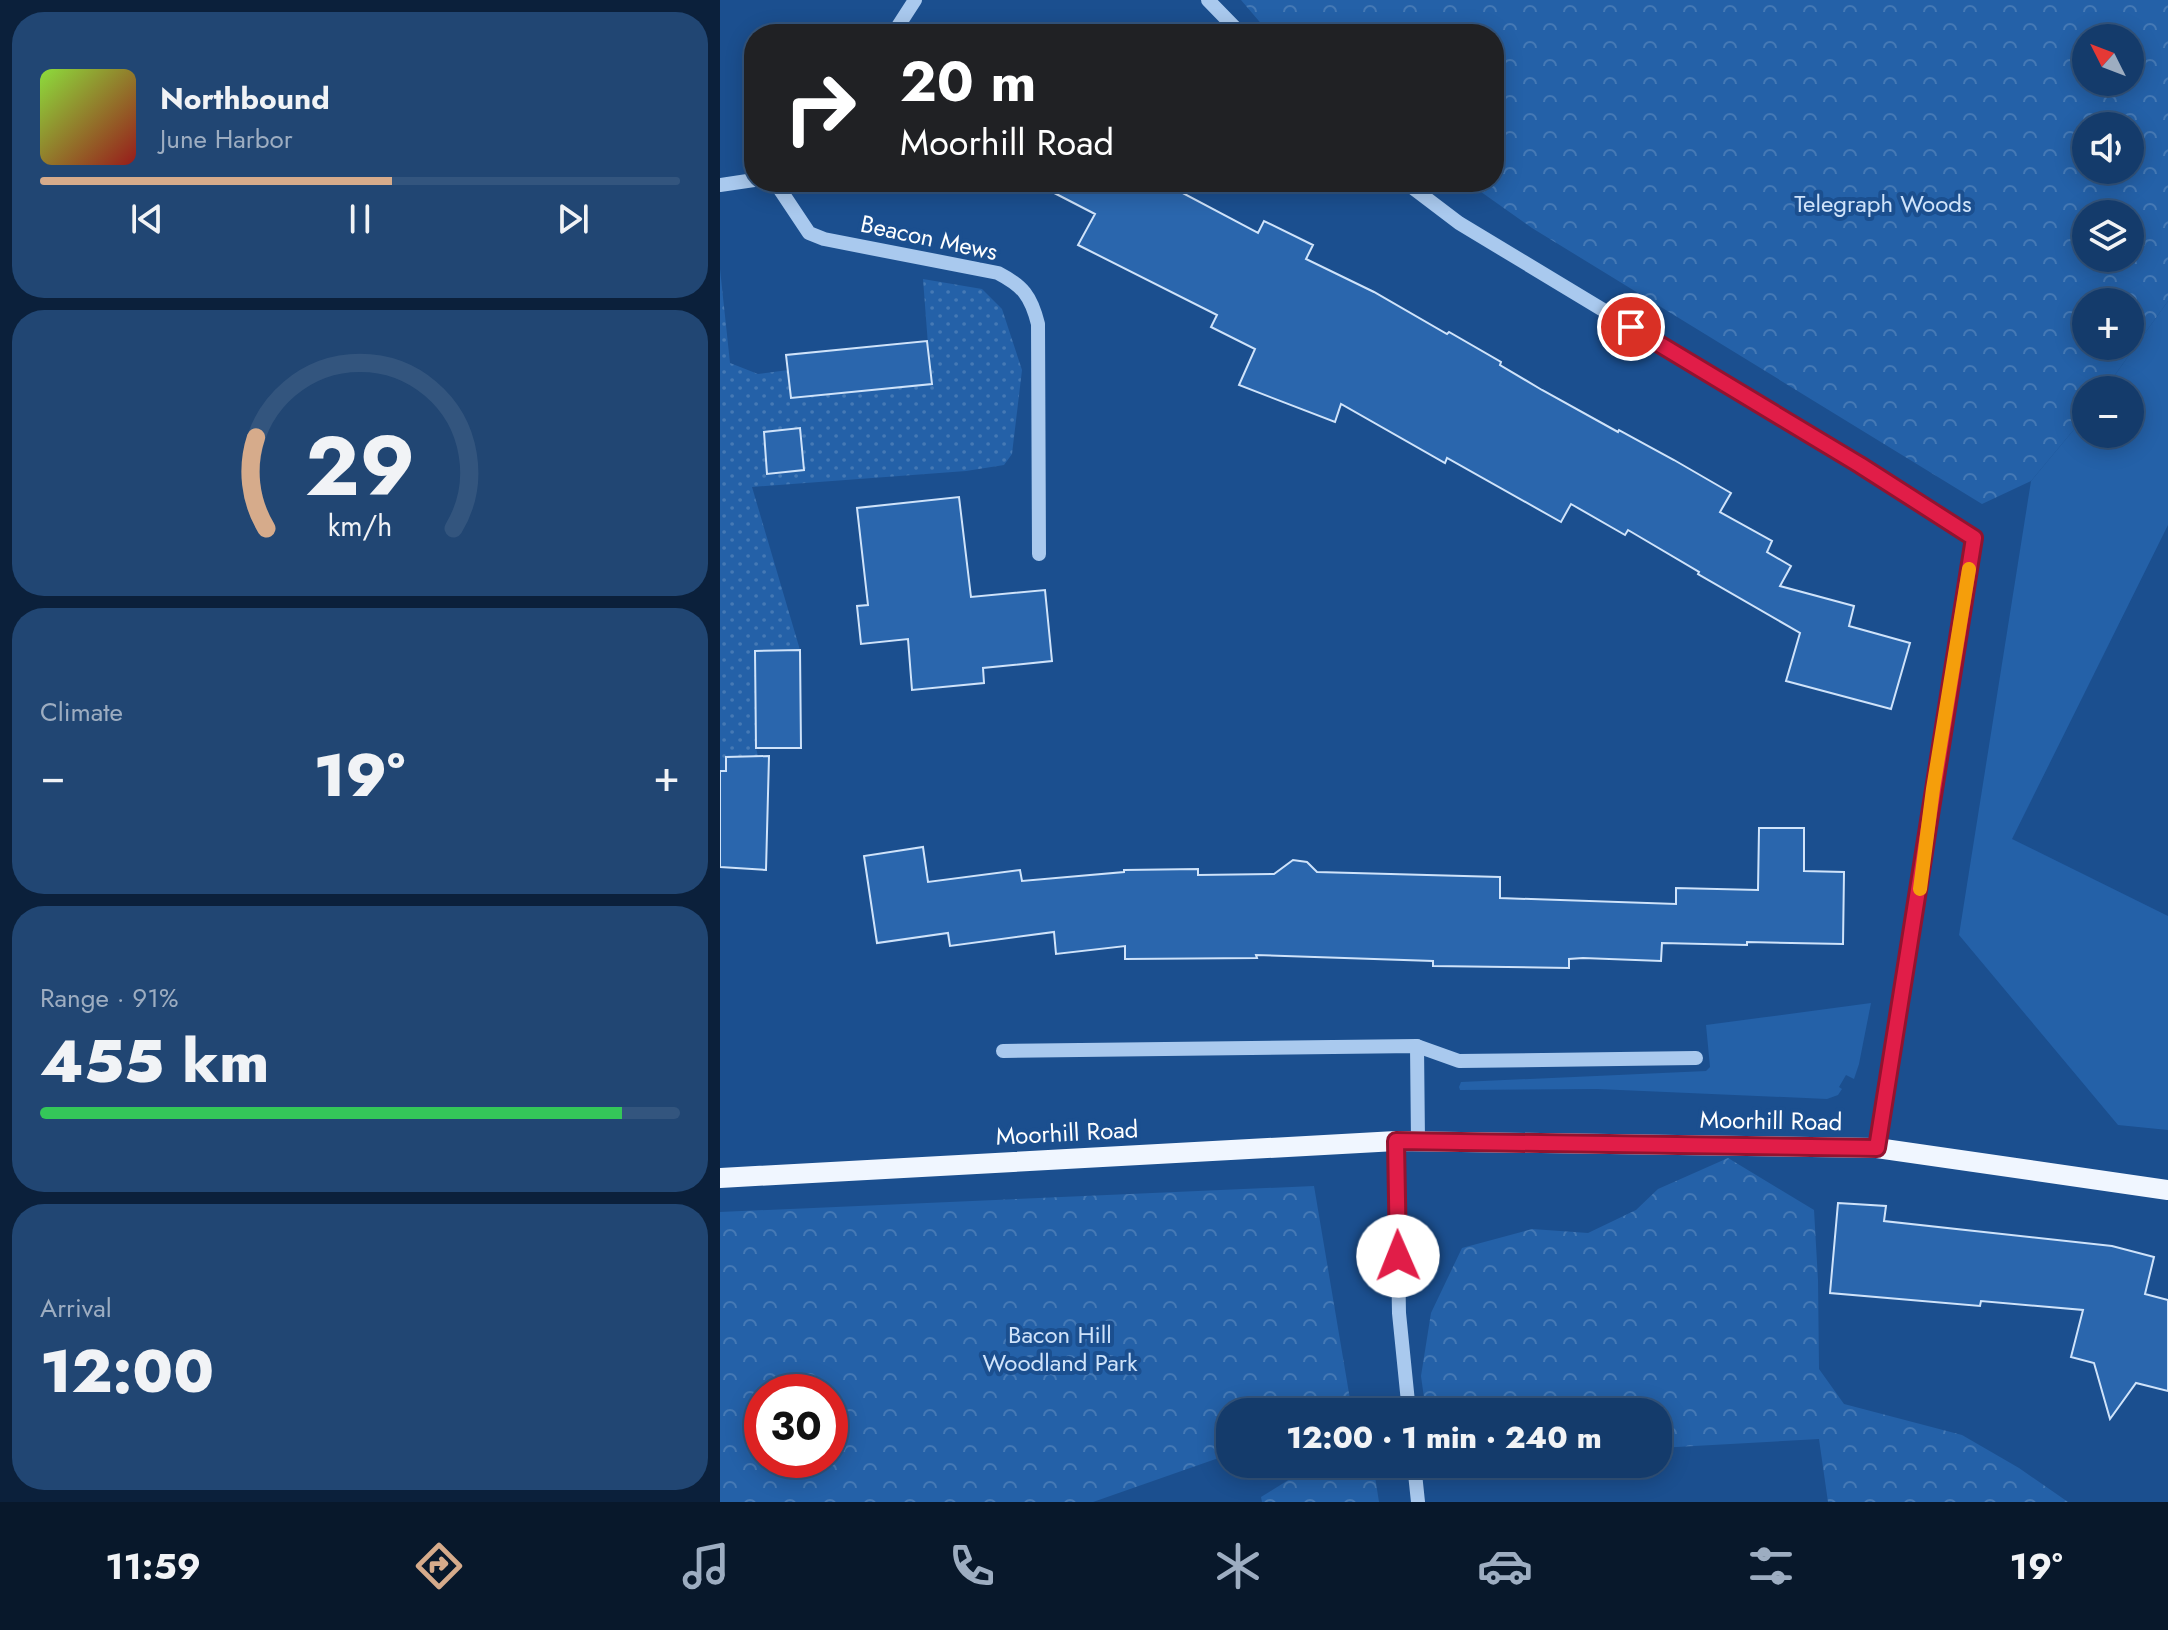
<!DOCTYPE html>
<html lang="en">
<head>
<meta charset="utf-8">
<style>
	body { margin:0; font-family:Jost,sans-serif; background:#214673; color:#f1f3f6; height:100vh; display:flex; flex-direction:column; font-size:30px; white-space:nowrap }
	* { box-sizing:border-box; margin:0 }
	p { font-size:26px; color:#9dadc1 }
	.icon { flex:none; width:44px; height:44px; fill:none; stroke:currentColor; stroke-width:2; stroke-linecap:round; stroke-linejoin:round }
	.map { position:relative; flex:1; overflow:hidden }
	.sheet { display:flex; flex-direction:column; gap:12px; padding:12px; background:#0b203b; width:720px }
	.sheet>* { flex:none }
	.top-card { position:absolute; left:24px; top:24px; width:760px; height:168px; border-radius:32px; box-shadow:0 4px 20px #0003,0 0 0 2px #33557e; background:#202124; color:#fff; overflow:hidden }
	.needle { width:52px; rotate:312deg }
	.fabs { position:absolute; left:1352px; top:24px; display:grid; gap:16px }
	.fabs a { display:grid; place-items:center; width:72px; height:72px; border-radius:50%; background:#143b6b; box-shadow:0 4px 20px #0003,0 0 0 2px #33557e; font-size:40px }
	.speed { position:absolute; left:24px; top:1374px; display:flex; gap:16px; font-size:40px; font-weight:700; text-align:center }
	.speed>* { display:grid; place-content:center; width:104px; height:104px; border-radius:50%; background:#143b6b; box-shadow:0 4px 20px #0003,0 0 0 2px #33557e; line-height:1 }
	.speed .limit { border:12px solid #d22; background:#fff; color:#111 }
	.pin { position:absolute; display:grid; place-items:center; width:68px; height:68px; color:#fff; margin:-34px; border:4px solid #fff; border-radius:50%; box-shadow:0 2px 8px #0007 }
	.me { position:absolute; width:88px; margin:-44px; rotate:359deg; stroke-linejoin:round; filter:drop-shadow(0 0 6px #0008) }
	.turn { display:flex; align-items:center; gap:28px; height:168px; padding:0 24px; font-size:36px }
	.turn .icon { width:104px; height:104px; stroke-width:2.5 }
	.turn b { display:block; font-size:56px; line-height:68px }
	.big { font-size:60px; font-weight:800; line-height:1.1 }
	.sheet .card { flex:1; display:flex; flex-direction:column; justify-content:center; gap:12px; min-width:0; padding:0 28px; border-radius:32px; background:#214673 }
	.sheet .dial { align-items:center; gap:0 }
	.dial svg { height:208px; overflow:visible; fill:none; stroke:#33557e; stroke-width:7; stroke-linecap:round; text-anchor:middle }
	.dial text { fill:#f1f3f6; stroke:none }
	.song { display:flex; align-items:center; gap:24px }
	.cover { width:96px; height:96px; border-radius:12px; background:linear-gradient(135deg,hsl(90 70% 55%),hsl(0 70% 35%)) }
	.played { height:8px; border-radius:4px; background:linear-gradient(90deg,#d6ab8b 55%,#33557e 55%) }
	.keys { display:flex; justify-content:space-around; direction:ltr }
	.heat { display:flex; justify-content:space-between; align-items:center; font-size:44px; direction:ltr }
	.charge { height:12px; border-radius:6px; background:linear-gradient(90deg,#34c759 91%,#33557e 0) }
	.trip { position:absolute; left:496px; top:1398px; width:456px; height:80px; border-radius:32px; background:#143b6b; box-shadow:0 4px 20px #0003,0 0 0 2px #33557e; font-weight:800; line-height:80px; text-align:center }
	.menu { display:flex; height:128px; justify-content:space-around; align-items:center; background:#08182b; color:#9dadc1 }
	.menu .icon { width:56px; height:56px }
	.menu .selected { color:#d6ab8b }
	.menu b { font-size:36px; color:#f1f3f6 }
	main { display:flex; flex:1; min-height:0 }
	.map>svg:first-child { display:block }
	.grass { fill:#2461a8 }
	.forest { fill:url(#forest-crowns); fill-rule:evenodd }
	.garden { fill:url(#garden-dots) }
	.building { fill:#2a66ad; stroke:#cfe3fa; stroke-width:2 }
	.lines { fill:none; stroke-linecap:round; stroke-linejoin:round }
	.minor { stroke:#a9c9ee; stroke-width:14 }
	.major { stroke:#f0f6ff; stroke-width:20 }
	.route-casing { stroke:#92132f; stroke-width:20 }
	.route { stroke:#e11d48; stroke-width:14 }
	.slow { stroke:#f59e0b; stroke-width:14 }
	.labels { text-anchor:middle; stroke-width:8; stroke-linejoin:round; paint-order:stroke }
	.park-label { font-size:24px; fill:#cfe3fa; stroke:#1b4f8f }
	.street-label { font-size:24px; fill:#fff; stroke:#1b4f8f }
</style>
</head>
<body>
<main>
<section class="sheet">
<div class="card">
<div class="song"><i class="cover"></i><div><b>Northbound</b><p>June Harbor</p></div></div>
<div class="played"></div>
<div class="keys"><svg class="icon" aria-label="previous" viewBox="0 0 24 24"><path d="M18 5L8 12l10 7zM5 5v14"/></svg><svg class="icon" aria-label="pause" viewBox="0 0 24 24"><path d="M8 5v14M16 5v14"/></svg><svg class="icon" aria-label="next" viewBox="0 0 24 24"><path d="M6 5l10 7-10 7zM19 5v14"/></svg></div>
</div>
<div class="card dial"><svg viewBox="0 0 100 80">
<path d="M14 69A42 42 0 1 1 86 69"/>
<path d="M14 69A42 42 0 0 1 10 34" stroke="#d6ab8b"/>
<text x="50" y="56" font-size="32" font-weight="700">29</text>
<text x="50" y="72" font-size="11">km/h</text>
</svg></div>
<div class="card"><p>Climate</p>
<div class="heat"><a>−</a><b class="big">19°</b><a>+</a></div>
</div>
<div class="card"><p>Range · 91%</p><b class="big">455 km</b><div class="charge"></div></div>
<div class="card"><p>Arrival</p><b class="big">12:00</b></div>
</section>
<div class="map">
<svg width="1448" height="1502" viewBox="0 0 1448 1502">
	<defs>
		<pattern id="forest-crowns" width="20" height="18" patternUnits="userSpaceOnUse" patternTransform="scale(2)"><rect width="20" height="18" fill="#2461a8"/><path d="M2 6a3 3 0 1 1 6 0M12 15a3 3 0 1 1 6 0" fill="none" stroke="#4579b5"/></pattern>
		<pattern id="garden-dots" width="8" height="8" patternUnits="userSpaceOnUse" patternTransform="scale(2)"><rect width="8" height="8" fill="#2461a8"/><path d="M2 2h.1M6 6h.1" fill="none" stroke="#4579b5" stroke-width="1.8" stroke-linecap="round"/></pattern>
	</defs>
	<rect width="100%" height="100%" fill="#1b4f8f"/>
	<g class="grass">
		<polygon points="1448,301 1448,525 1292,839 1448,916 1448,1130 1398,1125 1239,935 1311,481 1366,415 1366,434 1410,434 1410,390 1384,390"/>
		<polygon points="1151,1003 1139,1064 1134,1079 1126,1075 1119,1087 1122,1089 1118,1095 1107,1099 877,1089 740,1090 739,1087 741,1082 986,1071 990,1067 986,1025"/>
	</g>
	<g class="forest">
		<path d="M521 0H1448V301L1384 390H1366V415L1311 481 1262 504 812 228 747 182H774V34H550ZM1366 38H1410V82H1366ZM1366 126H1410V170H1366ZM1366 214H1410V258H1366ZM1366 302H1410V346H1366Z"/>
		<polygon points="1008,1158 1094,1210 1098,1280 1099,1369 1124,1404 1242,1435 1299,1468 1348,1502 1108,1502 1099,1439 938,1448 938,1412 706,1412 701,1376 711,1313 742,1248 812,1229 868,1233 916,1210 938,1189"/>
		<path d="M594 1186 632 1411 510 1412V1454L373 1502H0V1212ZM42 1392H110V1460H42Z"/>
		<polygon points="594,1464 653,1464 659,1502 542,1502 541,1497"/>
	</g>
	<polygon class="garden" points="0,269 10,363 38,374 68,370 211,384 203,279 262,289 282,309 302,370 292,454 284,465 246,471 32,487 80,650 35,651 36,748 38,756 6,757 6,771 0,771"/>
	<g class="building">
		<polygon points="313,182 442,182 538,233 544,221 593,245 586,259 654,292 727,334 729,332 781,362 780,365 822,390 898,432 899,430 954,460 1011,493 1000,512 1052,541 1047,552 1071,566 1060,586 1134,606 1129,626 1190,643 1171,709 1066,681 1080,633 978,574 979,572 908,530 905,535 851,504 841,522 727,458 725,463 621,404 615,422 519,385 535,349 491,327 497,315 358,245 375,214"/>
		<polygon points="207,341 212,384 71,398 66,355"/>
		<polygon points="80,428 84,470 47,474 44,432"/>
		<polygon points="239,497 251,597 325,590 332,661 263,668 264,683 192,690 188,639 141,644 137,606 148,605 137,508"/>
		<polygon points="80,650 81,748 36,748 35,651"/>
		<polygon points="49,756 46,870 0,867 0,771 6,771 6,757"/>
		<polygon points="1039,828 1084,828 1084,871 1124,872 1123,944 1027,942 1027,945 942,943 941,961 863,958 849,959 849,968 713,966 713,961 536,955 537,958 405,959 405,946 336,954 334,932 230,946 228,933 157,943 144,856 203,847 208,882 300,870 302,881 404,872 404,870 478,869 478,875 554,874 573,860 587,862 597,872 780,877 780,898 956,904 956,888 1038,890"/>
		<polygon points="1118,1203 1166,1206 1164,1221 1392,1246 1434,1257 1425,1294 1448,1300 1448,1391 1416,1383 1390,1419 1374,1363 1351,1357 1363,1310 1261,1301 1260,1306 1110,1293"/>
	</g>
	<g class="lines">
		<g class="minor">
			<polyline points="488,0 521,34"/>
			<polyline points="173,34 195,0"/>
			<path d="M55 182 89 233 104 239 278 273C303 286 311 296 318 324L319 554"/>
			<polyline points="685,182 739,223 1140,465 1254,538 1157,1148"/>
			<polyline points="0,185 34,180"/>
			<polyline points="697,1046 698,1141"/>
			<polyline points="283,1051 697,1046 739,1061 976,1058"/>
			<polyline points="676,1141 679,1313 689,1412"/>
			<polyline points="694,1464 698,1502"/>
		</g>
		<polyline class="major" points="0,1178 676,1141 1157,1148 1448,1190"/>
	</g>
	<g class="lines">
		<defs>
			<polyline id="route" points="678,1256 676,1141 1157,1148 1254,538 1140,465 911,327"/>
		</defs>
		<use href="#route" class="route-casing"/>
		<use href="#route" class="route"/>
		<polyline class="slow" points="1200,889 1213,789 1249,569"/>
	</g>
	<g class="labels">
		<g class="park-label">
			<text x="1163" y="212">Telegraph Woods</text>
			<text x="340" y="1343">Bacon Hill<tspan x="340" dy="28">Woodland Park</tspan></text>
		</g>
		<g class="street-label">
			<text transform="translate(209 238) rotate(12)" y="8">Beacon Mews</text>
			<text transform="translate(1051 1121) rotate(1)" y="8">Moorhill Road</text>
			<text transform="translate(347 1133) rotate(-3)" y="8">Moorhill Road</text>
		</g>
	</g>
</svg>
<div class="fabs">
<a><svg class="needle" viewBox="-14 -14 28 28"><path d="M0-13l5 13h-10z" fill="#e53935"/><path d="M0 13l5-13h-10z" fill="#9dadc1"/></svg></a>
<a><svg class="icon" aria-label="sound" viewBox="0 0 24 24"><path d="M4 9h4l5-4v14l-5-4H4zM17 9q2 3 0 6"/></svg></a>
<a><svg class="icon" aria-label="layers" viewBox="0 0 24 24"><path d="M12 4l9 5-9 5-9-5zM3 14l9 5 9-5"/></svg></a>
<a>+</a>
<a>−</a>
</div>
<div class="speed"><div class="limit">30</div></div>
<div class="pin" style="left:911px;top:327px;background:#d93025"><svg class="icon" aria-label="arrive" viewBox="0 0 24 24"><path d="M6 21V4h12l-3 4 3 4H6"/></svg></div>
<svg class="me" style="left:678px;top:1256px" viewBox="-20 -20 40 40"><circle r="19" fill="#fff"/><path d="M0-13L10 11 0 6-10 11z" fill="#e11d48"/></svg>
<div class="trip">12:00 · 1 min · 240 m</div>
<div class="top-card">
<div class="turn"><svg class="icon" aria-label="right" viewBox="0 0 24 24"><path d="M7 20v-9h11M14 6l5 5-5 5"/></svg><div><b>20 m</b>Moorhill Road</div></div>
</div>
</div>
</main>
<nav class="menu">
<b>11:59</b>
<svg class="icon selected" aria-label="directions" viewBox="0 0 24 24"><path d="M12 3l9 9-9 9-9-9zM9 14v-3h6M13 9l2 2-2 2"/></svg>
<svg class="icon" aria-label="music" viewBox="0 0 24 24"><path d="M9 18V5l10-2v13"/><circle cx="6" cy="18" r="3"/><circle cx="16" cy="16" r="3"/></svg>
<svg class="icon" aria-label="phone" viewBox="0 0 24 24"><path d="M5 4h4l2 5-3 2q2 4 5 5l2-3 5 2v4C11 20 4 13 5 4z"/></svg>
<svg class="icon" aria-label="climate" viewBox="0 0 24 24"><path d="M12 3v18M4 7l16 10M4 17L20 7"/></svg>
<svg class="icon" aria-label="car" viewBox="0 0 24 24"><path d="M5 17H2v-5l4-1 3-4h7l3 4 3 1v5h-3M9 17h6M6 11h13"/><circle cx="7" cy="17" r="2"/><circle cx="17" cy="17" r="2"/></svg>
<svg class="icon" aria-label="filters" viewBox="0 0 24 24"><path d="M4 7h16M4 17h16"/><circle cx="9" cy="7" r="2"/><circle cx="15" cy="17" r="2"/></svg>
<b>19°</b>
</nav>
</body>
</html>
